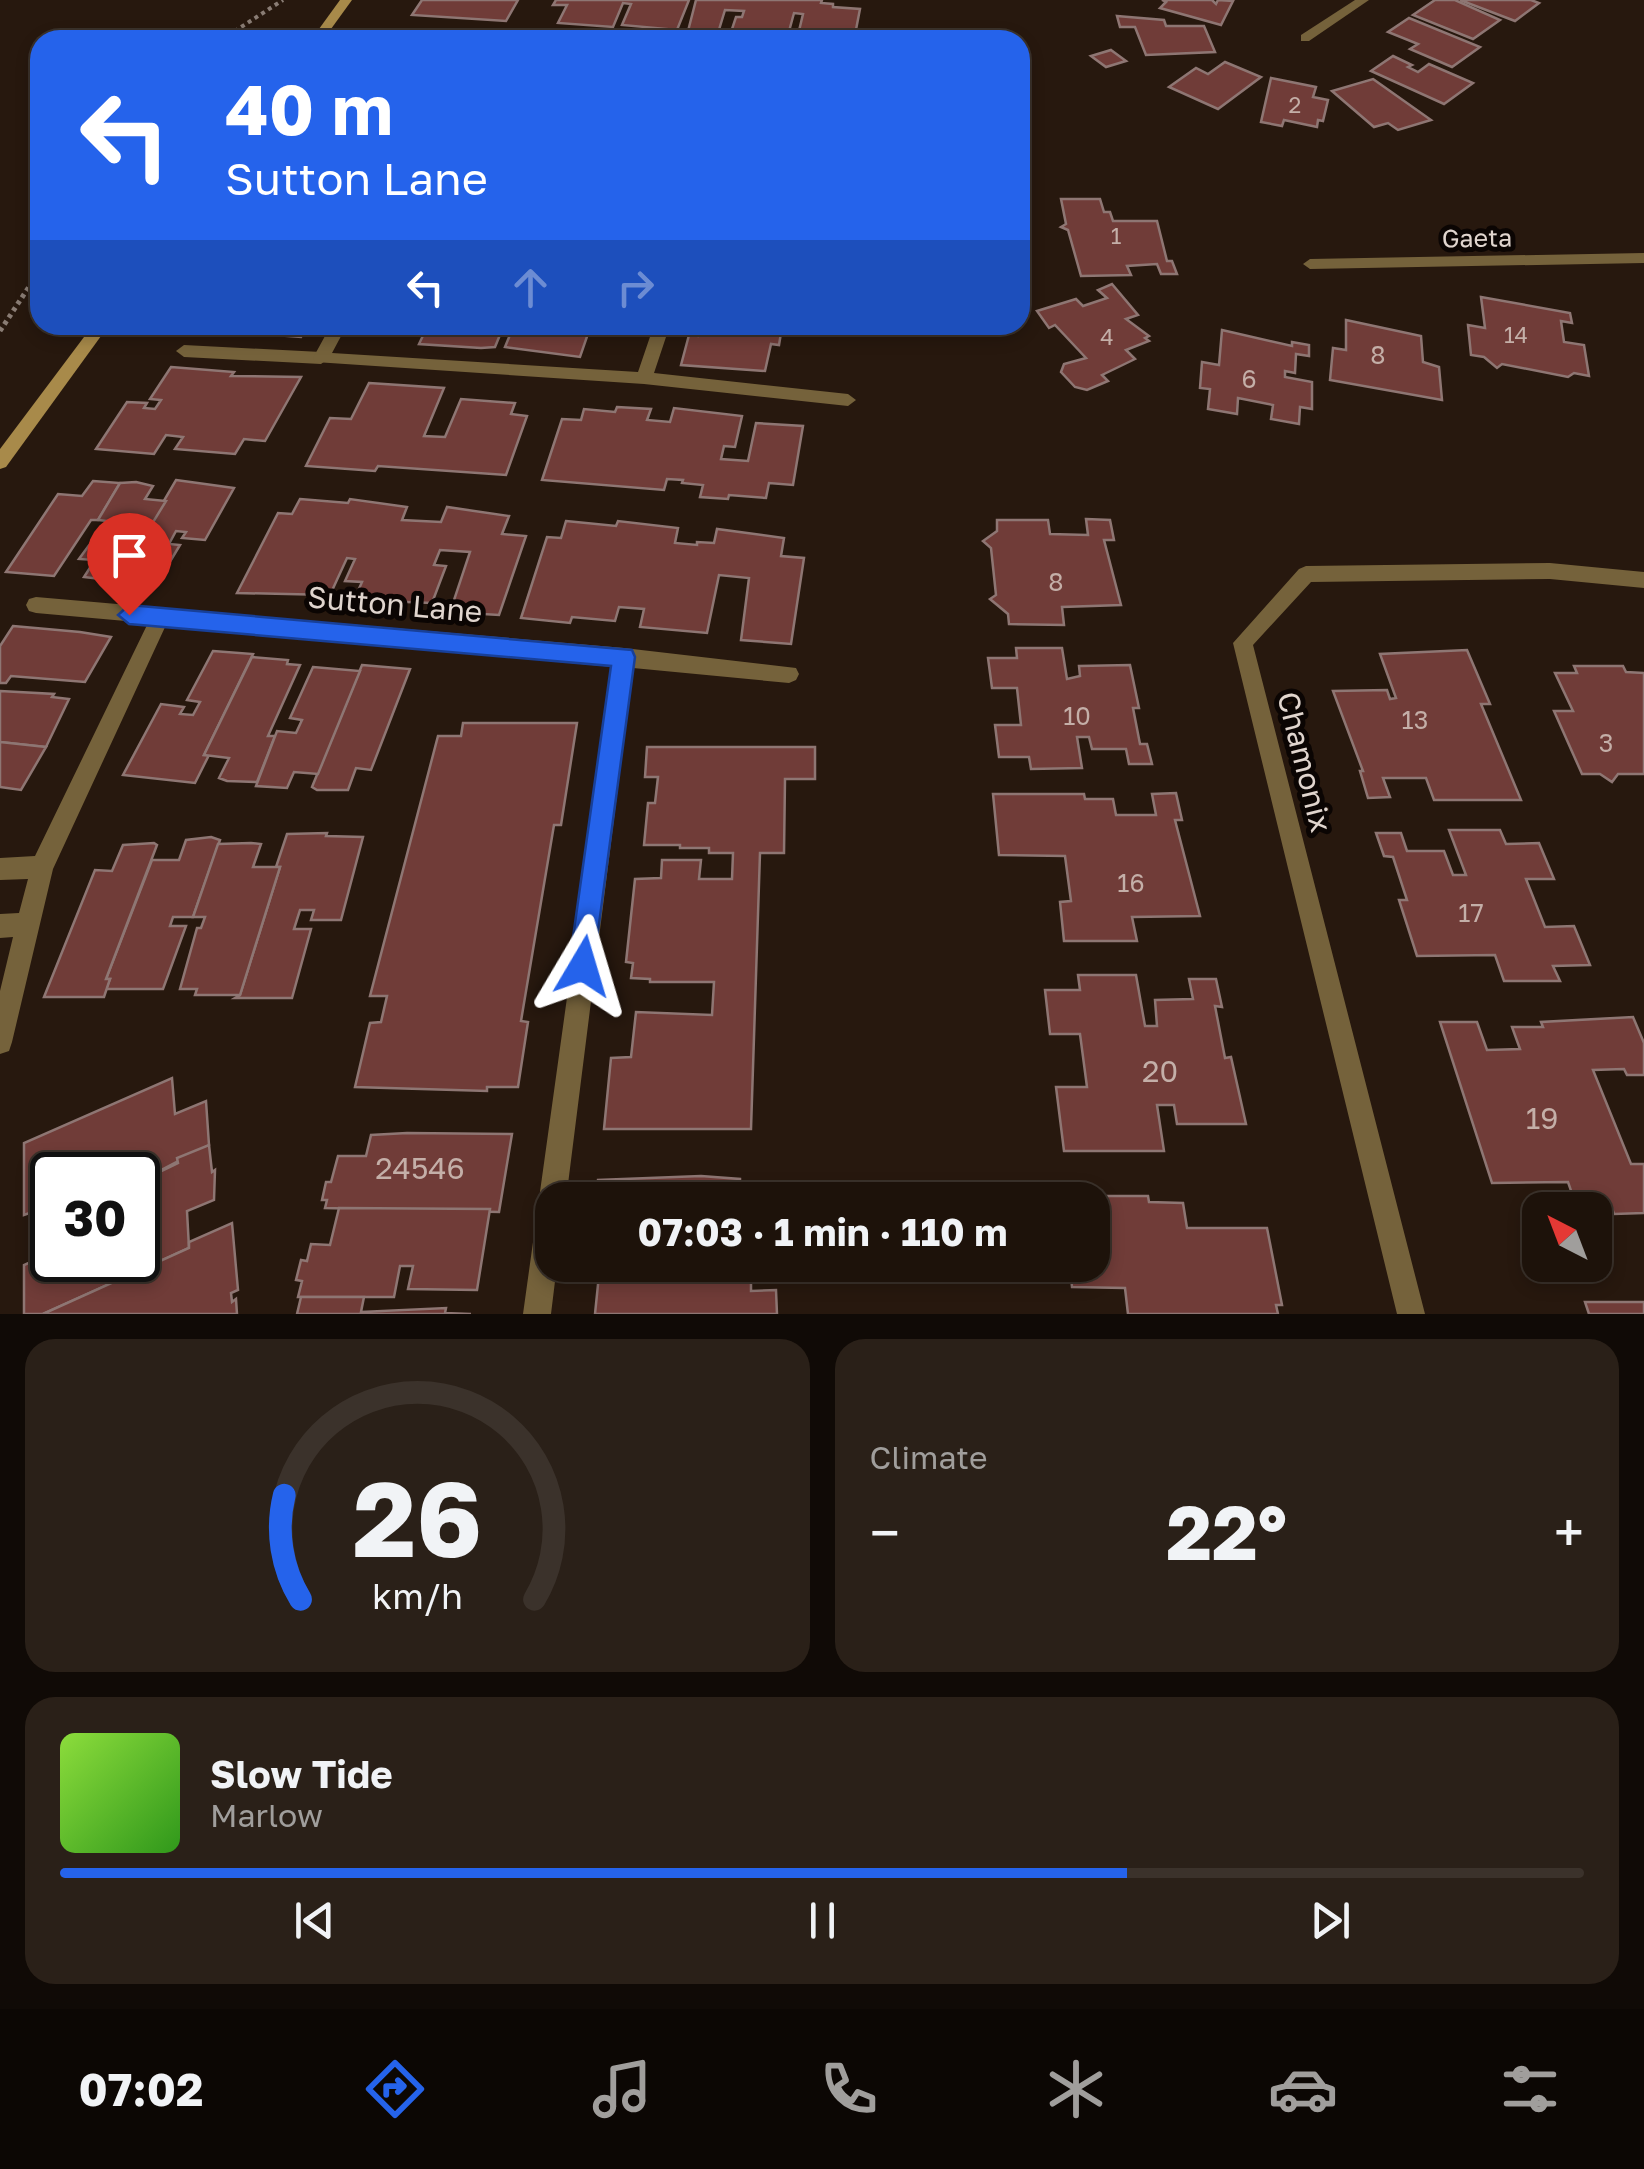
<!DOCTYPE html>
<html lang="en">
<head>
<meta charset="utf-8">
<style>
	body { margin:0; font-family:"Golos Text",sans-serif; background:#2a2018; color:#f1f3f6; height:100vh; display:flex; flex-direction:column; font-size:38px; white-space:nowrap }
	* { box-sizing:border-box; margin:0 }
	p { font-size:32px; color:#a09e9c }
	.icon { flex:none; width:55px; height:55px; fill:none; stroke:currentColor; stroke-width:2; stroke-linecap:round; stroke-linejoin:round }
	.map { position:relative; height:1314px; overflow:hidden }
	.side { display:flex; flex-direction:column; gap:25px; padding:25px; background:#100a06; flex:1 }
	.side>* { flex:none }
	.hud { position:absolute; left:30px; top:30px; width:1000px; height:305px; border-radius:30px; box-shadow:0 5px 15px #0003,0 0 0 2px #3b322b; background:#2563eb; color:#fff; overflow:hidden }
	.needle { width:65px; rotate:318deg }
	.tools { position:absolute; left:1522px; top:1192px; display:grid; gap:20px }
	.tools a { display:grid; place-items:center; width:90px; height:90px; border-radius:20px; background:#1d120a; box-shadow:0 5px 15px #0003,0 0 0 2px #3b322b; font-size:50px }
	.speed { position:absolute; left:30px; top:1152px; display:flex; gap:20px; font-size:50px; font-weight:700; text-align:center }
	.speed>* { display:grid; place-content:center; width:130px; height:130px; border-radius:50%; background:#1d120a; box-shadow:0 5px 15px #0003,0 0 0 2px #3b322b; line-height:1 }
	.speed .limit { border:5px solid #111; border-radius:15px; background:#fff; color:#111 }
	.pin { position:absolute; display:grid; place-items:center; width:85px; height:85px; color:#fff; margin:-102px -42px; border-radius:50% 50% 50% 0; rotate:-45deg; box-shadow:0 0 10px #0007 }
	.pin .icon { rotate:45deg }
	.me { position:absolute; width:110px; margin:-55px; rotate:7deg; stroke-linejoin:round; filter:drop-shadow(0 0 8px #0008) }
	.turn { display:flex; align-items:center; gap:35px; height:210px; padding:0 30px; font-size:45px }
	.turn .icon { width:130px; height:130px; stroke-width:2.5 }
	.turn b { display:block; font-size:70px; line-height:85px }
	.lanes { display:flex; align-items:center; height:95px; padding:0 30px; background:#0003; justify-content:center; gap:50px; direction:ltr }
	.lanes .off { opacity:.35 }
	.big { font-size:75px; font-weight:700; line-height:1.1 }
	.side .tile { flex:1; display:flex; flex-direction:column; justify-content:center; gap:15px; min-width:0; padding:0 35px; border-radius:30px; background:#2a2018 }
	.side .dial { align-items:center; gap:0 }
	.dial svg { height:260px; overflow:visible; fill:none; stroke:#3b322b; stroke-width:7; stroke-linecap:round; text-anchor:middle }
	.dial text { fill:#f1f3f6; stroke:none }
	.song { display:flex; align-items:center; gap:30px }
	.cover { width:120px; height:120px; border-radius:15px; background:linear-gradient(135deg,hsl(90 70% 55%),hsl(110 70% 35%)) }
	.played { height:10px; border-radius:5px; background:linear-gradient(90deg,#2563eb 70%,#3b322b 70%) }
	.keys { display:flex; justify-content:space-around; direction:ltr }
	.heat { display:flex; justify-content:space-between; align-items:center; font-size:55px; direction:ltr }
	.side .tiles { flex:1; display:grid; gap:25px; grid-template-columns:1fr 1fr }
	.tile:last-child { grid-column:span 2 }
	.trip { position:absolute; left:535px; top:1182px; width:575px; height:100px; border-radius:30px; background:#1d120a; box-shadow:0 5px 15px #0003,0 0 0 2px #3b322b; font-weight:700; line-height:100px; text-align:center }
	.tab-bar { display:flex; height:160px; justify-content:space-around; align-items:center; background:#0c0704; color:#a09e9c }
	.tab-bar .icon { width:70px; height:70px }
	.tab-bar .selected { color:#2563eb }
	.tab-bar b { font-size:45px; color:#f1f3f6 }
	.map>svg:first-child { display:block }
	.building { fill:#703c38; stroke:#8e7673; stroke-width:2.5 }
	.lines { fill:none; stroke-linecap:round; stroke-linejoin:round }
	.path-far1 { stroke:#897c74; stroke-width:4; stroke-dasharray:4 4; stroke-linecap:butt }
	.path { stroke:#897c74; stroke-width:5; stroke-dasharray:4 4; stroke-linecap:butt }
	.lane { fill:#75623b; fill-rule:evenodd }
	.street { fill:#75623b; fill-rule:evenodd }
	.secondary { fill:#a88a4a; fill-rule:evenodd }
	.route { fill:#2563eb; stroke:#184099; stroke-width:2.5 }
	.labels { text-anchor:middle; stroke-width:10; stroke-linejoin:round; paint-order:stroke }
	.far-number-label { font-size:22px; fill:#c4afa8 }
	.far-street-label { font-size:25px; fill:#e0d5ce; stroke:#0b0503 }
	.number-label { font-size:25px; fill:#c4afa8 }
	.street-label { font-size:30px; fill:#e0d5ce; stroke:#0b0503 }
	.near-number-label { font-size:30px; fill:#c4afa8 }
</style>
</head>
<body>
<div class="map">
<svg width="1644" height="1314" viewBox="0 0 1644 1314">
	<rect width="100%" height="100%" fill="#27180e"/>
	<g class="building">
		<polygon points="422,0 518,0 506,21 412,15"/>
		<polygon points="556,0 689,0 677,30 622,25 631,4 623,3 613,27 558,23 567,5 553,5"/>
		<polygon points="696,0 822,0 821,3 833,4 833,7 860,9 854,40 824,40 825,37 798,35 803,14 794,13 788,35 731,32 736,17 742,17 744,11 725,10 718,33 688,31"/>
		<polygon points="1212,0 1216,4 1218,0 1233,1 1221,25 1160,8 1166,2 1162,0"/>
		<polygon points="1435,0 1455,0 1500,20 1473,39 1413,15"/>
		<polygon points="1460,0 1531,0 1539,3 1515,21"/>
		<polygon points="1117,16 1164,20 1166,26 1204,26 1215,52 1146,55 1135,27 1120,27"/>
		<polygon points="1409,18 1480,47 1452,67 1410,49 1418,44 1388,32"/>
		<polygon points="1111,50 1126,61 1106,67 1091,56"/>
		<polygon points="1393,56 1412,65 1408,67 1418,72 1429,64 1473,83 1444,104 1371,71"/>
		<polygon points="1225,62 1261,77 1218,109 1169,87 1196,68 1208,74"/>
		<polygon points="1271,78 1316,87 1313,97 1328,100 1323,121 1318,120 1317,127 1284,120 1282,126 1261,122"/>
		<polygon points="1373,79 1431,120 1398,130 1388,123 1374,127 1332,91"/>
		<polygon points="1061,199 1100,199 1104,212 1110,212 1113,221 1157,221 1167,261 1172,261 1177,274 1161,274 1157,264 1127,266 1131,275 1081,276 1068,230 1061,227 1066,224"/>
		<polygon points="1112,284 1138,315 1126,319 1149,336 1145,338 1149,341 1126,350 1135,359 1102,375 1108,381 1087,390 1075,387 1061,372 1064,364 1086,358 1055,325 1049,328 1037,311 1076,299 1083,306 1107,298 1098,290"/>
		<polygon points="1481,297 1570,313 1572,323 1561,321 1564,342 1584,345 1589,376 1574,373 1568,377 1502,364 1497,368 1484,357 1471,355 1468,325 1485,328"/>
		<polygon points="1346,320 1421,336 1423,362 1439,367 1442,400 1330,380 1333,348 1346,350"/>
		<polygon points="223,325 308,325 301,337 220,331"/>
		<polygon points="428,325 504,325 495,347 481,348 419,344"/>
		<polygon points="514,325 591,325 580,357 505,347"/>
		<polygon points="701,325 797,325 796,334 781,333 779,345 771,344 765,371 681,365 689,335 698,336"/>
		<polygon points="1222,330 1292,346 1292,342 1309,345 1309,356 1296,354 1295,373 1285,371 1285,377 1312,382 1312,409 1300,407 1299,424 1271,419 1273,405 1238,398 1237,414 1208,409 1210,389 1200,388 1202,362 1219,365"/>
		<polygon points="171,367 234,372 231,376 301,377 265,441 244,439 235,454 175,449 183,437 166,435 154,454 96,449 127,402 147,403 144,408 155,409 161,400 150,399"/>
		<polygon points="369,383 444,388 424,436 445,437 461,399 515,403 511,414 527,416 506,475 378,466 375,471 306,466 330,418 351,419"/>
		<polygon points="617,407 651,409 647,420 670,422 674,408 742,416 735,447 724,446 721,459 748,461 756,423 803,426 793,485 769,483 766,498 729,495 728,499 700,497 703,485 682,483 683,480 667,479 664,490 542,480 562,419 581,420 584,409 615,412"/>
		<polygon points="176,480 234,488 205,540 182,538 186,532 176,531 169,544 180,545 156,585 117,581"/>
		<polygon points="93,481 120,483 98,520 91,520 54,576 6,572 58,494 82,496"/>
		<polygon points="136,482 153,486 145,499 166,501 117,581 84,577 95,560 79,559 107,521 98,520 120,483"/>
		<polygon points="300,499 348,503 350,499 407,507 402,520 441,522 447,507 509,516 502,534 526,536 499,615 450,612 470,552 440,550 434,565 446,566 432,603 354,600 362,582 345,581 355,559 347,558 330,595 237,593 278,513 292,514"/>
		<polygon points="1086,519 1110,520 1114,540 1104,540 1121,605 1062,607 1064,625 1009,624 1008,614 990,599 996,595 991,548 983,541 997,531 997,520 1048,520 1050,534 1088,535"/>
		<polygon points="566,521 616,526 618,521 678,528 675,543 697,545 697,542 714,543 717,529 784,538 781,556 804,558 791,644 741,640 749,578 719,575 707,633 640,627 644,609 619,607 615,621 572,617 570,623 521,618 547,537 561,538"/>
		<polygon points="13,626 80,632 111,637 85,682 11,676 6,683 0,683 0,646"/>
		<polygon points="1016,648 1062,648 1067,679 1080,676 1079,666 1130,665 1139,708 1133,708 1140,744 1147,744 1152,764 1129,764 1126,749 1092,749 1089,737 1077,737 1082,768 1031,769 1029,757 999,757 995,725 1021,725 1017,688 992,688 988,658 1017,658"/>
		<polygon points="1467,650 1490,704 1481,704 1521,800 1434,800 1426,778 1383,778 1390,797 1368,798 1360,771 1363,771 1333,691 1387,690 1390,699 1396,698 1380,654"/>
		<polygon points="213,651 253,654 204,755 209,755 195,783 123,775 161,704 184,707 180,714 193,715 200,702 187,700"/>
		<polygon points="252,657 288,660 287,664 300,665 268,736 275,736 257,782 227,781 219,778 229,758 204,755"/>
		<polygon points="362,665 410,669 371,770 356,768 348,790 317,790 312,787"/>
		<polygon points="1574,666 1623,666 1626,672 1644,673 1644,774 1618,774 1612,782 1600,774 1582,774 1554,711 1573,711 1555,673 1577,673"/>
		<polygon points="313,667 360,671 318,774 294,772 287,788 256,786 277,731 296,733 302,720 290,718"/>
		<polygon points="0,691 54,694 52,697 69,699 46,747 0,742"/>
		<polygon points="463,723 577,723 561,825 554,825 521,1021 528,1022 518,1087 487,1087 487,1091 355,1087 370,1023 381,1022 387,996 370,996 438,736 461,736"/>
		<polygon points="0,742 46,747 21,790 0,787"/>
		<polygon points="647,747 815,747 815,779 785,779 784,853 760,853 751,1129 604,1129 611,1058 631,1057 636,1012 712,1015 714,982 650,982 650,979 631,978 633,963 626,962 635,879 661,878 662,860 701,860 699,879 732,879 733,853 709,853 709,848 680,848 680,845 644,845 648,803 655,803 658,777 645,777"/>
		<polygon points="1176,793 1182,820 1175,820 1200,916 1132,917 1137,941 1064,941 1060,902 1071,901 1065,856 999,855 993,794 1084,794 1085,799 1113,799 1116,815 1156,815 1152,794"/>
		<polygon points="1449,830 1500,830 1506,844 1539,843 1554,879 1526,879 1545,927 1574,926 1590,965 1553,966 1560,981 1504,981 1495,955 1417,956 1399,900 1407,900 1393,857 1384,856 1376,833 1401,833 1407,851 1444,851 1453,875 1466,875"/>
		<polygon points="327,833 326,836 363,837 341,920 311,920 314,910 300,910 294,929 311,929 292,998 235,998 240,995 280,867 276,867 287,834"/>
		<polygon points="211,837 220,840 193,917 173,917 170,926 186,926 163,989 106,989 110,979 106,979 152,860 179,860 186,840"/>
		<polygon points="154,843 157,845 106,979 110,979 104,997 44,997 95,870 112,871 123,845"/>
		<polygon points="251,843 261,844 253,867 280,867 240,995 195,995 197,989 180,989 197,928 201,928 205,917 193,917 218,844"/>
		<polygon points="1078,975 1136,975 1145,1026 1157,1026 1155,1000 1193,999 1189,979 1216,979 1222,1007 1215,1006 1225,1058 1231,1057 1246,1124 1177,1124 1174,1105 1157,1105 1164,1151 1064,1151 1056,1087 1087,1087 1080,1034 1050,1034 1045,990 1080,990"/>
		<polygon points="1633,1017 1644,1043 1644,1075 1627,1075 1624,1069 1593,1070 1631,1164 1644,1164 1644,1213 1614,1214 1612,1208 1577,1208 1568,1182 1492,1183 1440,1022 1477,1022 1487,1050 1520,1049 1512,1027 1543,1027 1541,1022"/>
		<polygon points="172,1078 175,1114 206,1101 209,1145 138,1182 134,1170 123,1175 52,1175 52,1205 24,1215 24,1143"/>
		<polygon points="407,1133 512,1134 499,1212 325,1208 327,1200 322,1200 326,1182 331,1182 338,1156 366,1156 371,1135"/>
		<polygon points="209,1145 212,1172 215,1170 214,1200 187,1211 189,1248 43,1314 24,1314 24,1265 33,1261 33,1239 52,1230 52,1260 138,1260 138,1193 149,1188 149,1177 178,1163 177,1158"/>
		<polygon points="701,1176 740,1179 740,1200 596,1200 598,1180"/>
		<polygon points="1057,1196 1148,1196 1149,1202 1183,1203 1187,1228 1267,1228 1282,1305 1276,1305 1278,1314 1128,1314 1125,1288 1072,1287 1070,1265 1092,1265 1092,1200 1057,1200"/>
		<polygon points="339,1208 490,1209 477,1290 408,1289 413,1266 400,1266 394,1297 298,1297 302,1281 296,1280 301,1260 307,1261 311,1244 330,1245"/>
		<polygon points="232,1223 238,1290 231,1293 232,1302 236,1299 237,1314 43,1314 189,1248 189,1242"/>
		<polygon points="600,1265 751,1265 751,1291 776,1290 777,1314 595,1314"/>
		<polygon points="301,1297 364,1297 361,1312 446,1308 445,1313 471,1314 297,1314"/>
		<polygon points="1585,1302 1644,1302 1644,1314 1589,1314"/>
	</g>
	<g class="lines">
		<polyline class="path-far1" points="221,40 283,0"/>
		<polyline class="path" points="0,331 40,270"/>
		<polygon class="lane" points="184,345 321,352 329,358 321,364 184,357 176,351"/>
		<g class="street">
			<polygon points="1355,0 1369,0 1309,41 1301,41 1301,35"/>
			<polygon points="523,32 634,36 640,40 494,40"/>
			<polygon points="1644,253 1644,263 1310,269 1303,264 1310,259"/>
			<polygon points="331,325 347,325 332,353 638,372 654,325 670,325 654,373 848,394 856,400 848,406 644,384 315,362 313,358"/>
			<polygon points="1550,563 1644,572 1644,588 1550,579 1311,582 1253,645 1425,1314 1397,1314 1233,643 1299,569 1306,566"/>
			<polygon points="36,597 624,648 796,668 799,674 796,680 789,683 633,668 566,1200 552,1200 552,1265 557,1265 551,1314 523,1314 613,667 166,625 53,869 12,1042 9,1051 0,1054 0,991 13,937 0,938 0,914 19,913 28,879 0,880 0,858 35,856 148,623 36,613 29,611 26,605 29,599"/>
		</g>
		<g class="secondary">
			<polygon points="340,0 352,0 323,40 311,40"/>
			<polygon points="93,325 109,325 6,467 0,469 0,449"/>
		</g>
	</g>
	<polygon class="route" points="129,605 632,650 635,657 592,976 583,980 573,976 569,966 611,666 129,624 118,615"/>
	<g class="labels">
		<g class="far-number-label">
			<text x="1295" y="113">2</text>
			<text x="1116" y="244">1</text>
			<text x="1516" y="343">14</text>
			<text x="1107" y="345">4</text>
		</g>
		<g class="far-street-label">
			<text transform="translate(1477 238) rotate(-1)" y="9">Gaeta</text>
		</g>
		<g class="number-label">
			<text x="1378" y="364">8</text>
			<text x="1249" y="388">6</text>
			<text x="1056" y="591">8</text>
			<text x="1077" y="725">10</text>
			<text x="1415" y="729">13</text>
			<text x="1606" y="752">3</text>
			<text x="1131" y="892">16</text>
			<text x="1471" y="922">17</text>
		</g>
		<g class="street-label">
			<text transform="translate(395 605) rotate(5)" y="10">Sutton Lane</text>
			<text transform="translate(1304 762) rotate(76)" y="10">Chamonix</text>
		</g>
		<g class="near-number-label">
			<text x="1160" y="1082">20</text>
			<text x="1542" y="1129">19</text>
			<text x="420" y="1179">24546</text>
		</g>
	</g>
</svg>
<div class="tools">
<a><svg class="needle" viewBox="-14 -14 28 28"><path d="M0-13l5 13h-10z" fill="#e53935"/><path d="M0 13l5-13h-10z" fill="#a09e9c"/></svg></a>
</div>
<div class="speed"><div class="limit">30</div></div>
<div class="pin" style="left:129px;top:615px;background:#d93025"><svg class="icon" aria-label="arrive" viewBox="0 0 24 24"><path d="M6 21V4h12l-3 4 3 4H6"/></svg></div>
<svg class="me" style="left:583px;top:966px" viewBox="-20 -20 40 40"><path d="M0-17L14 15 0 8-14 15z" fill="#2563eb" stroke="#fff" stroke-width="4"/></svg>
<div class="trip">07:03 · 1 min · 110 m</div>
<div class="hud">
<div class="turn"><svg class="icon" aria-label="left" viewBox="0 0 24 24"><path d="M17 20v-9H6M10 6l-5 5 5 5"/></svg><div><b>40 m</b>Sutton Lane</div></div>
<div class="lanes"><svg class="icon" aria-label="left" viewBox="0 0 24 24"><path d="M17 20v-9H6M10 6l-5 5 5 5"/></svg><svg class="icon off" aria-label="ahead" viewBox="0 0 24 24"><path d="M12 20V5M6 11l6-6 6 6"/></svg><svg class="icon off" aria-label="right" viewBox="0 0 24 24"><path d="M7 20v-9h11M14 6l5 5-5 5"/></svg></div>
</div>
</div>
<section class="side">
<div class="tiles">
<div class="tile dial"><svg viewBox="0 0 100 80">
<path d="M14 69A42 42 0 1 1 86 69"/>
<path d="M14 69A42 42 0 0 1 9 37" stroke="#2563eb"/>
<text x="50" y="56" font-size="32" font-weight="700">26</text>
<text x="50" y="72" font-size="11">km/h</text>
</svg></div>
<div class="tile"><p>Climate</p>
<div class="heat"><a>−</a><b class="big">22°</b><a>+</a></div>
</div>
<div class="tile">
<div class="song"><i class="cover"></i><div><b>Slow Tide</b><p>Marlow</p></div></div>
<div class="played"></div>
<div class="keys"><svg class="icon" aria-label="previous" viewBox="0 0 24 24"><path d="M18 5L8 12l10 7zM5 5v14"/></svg><svg class="icon" aria-label="pause" viewBox="0 0 24 24"><path d="M8 5v14M16 5v14"/></svg><svg class="icon" aria-label="next" viewBox="0 0 24 24"><path d="M6 5l10 7-10 7zM19 5v14"/></svg></div>
</div>
</div>
</section>
<nav class="tab-bar">
<b>07:02</b>
<svg class="icon selected" aria-label="directions" viewBox="0 0 24 24"><path d="M12 3l9 9-9 9-9-9zM9 14v-3h6M13 9l2 2-2 2"/></svg>
<svg class="icon" aria-label="music" viewBox="0 0 24 24"><path d="M9 18V5l10-2v13"/><circle cx="6" cy="18" r="3"/><circle cx="16" cy="16" r="3"/></svg>
<svg class="icon" aria-label="phone" viewBox="0 0 24 24"><path d="M5 4h4l2 5-3 2q2 4 5 5l2-3 5 2v4C11 20 4 13 5 4z"/></svg>
<svg class="icon" aria-label="climate" viewBox="0 0 24 24"><path d="M12 3v18M4 7l16 10M4 17L20 7"/></svg>
<svg class="icon" aria-label="car" viewBox="0 0 24 24"><path d="M5 17H2v-5l4-1 3-4h7l3 4 3 1v5h-3M9 17h6M6 11h13"/><circle cx="7" cy="17" r="2"/><circle cx="17" cy="17" r="2"/></svg>
<svg class="icon" aria-label="filters" viewBox="0 0 24 24"><path d="M4 7h16M4 17h16"/><circle cx="9" cy="7" r="2"/><circle cx="15" cy="17" r="2"/></svg>
</nav>
</body>
</html>
